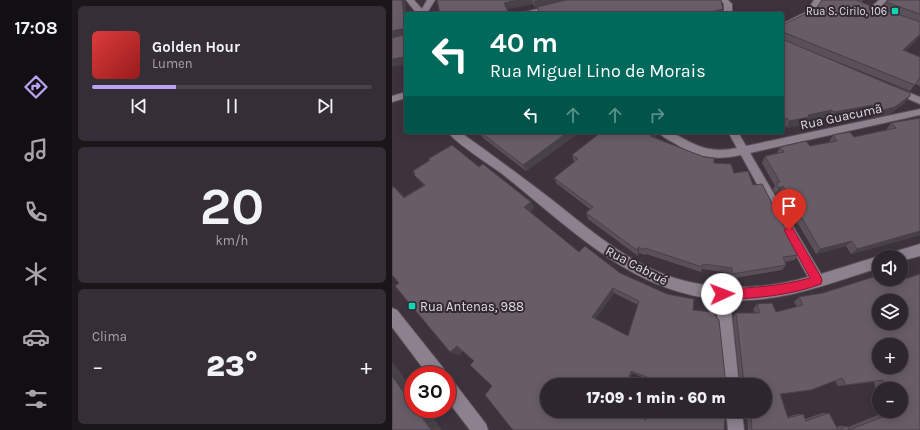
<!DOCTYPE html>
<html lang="pt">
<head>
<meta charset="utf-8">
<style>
	body { margin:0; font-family:Karla,sans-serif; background:#362e36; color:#f1f3f6; height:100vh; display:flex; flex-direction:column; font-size:15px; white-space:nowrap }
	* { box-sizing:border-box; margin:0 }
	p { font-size:13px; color:#a7a5aa }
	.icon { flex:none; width:22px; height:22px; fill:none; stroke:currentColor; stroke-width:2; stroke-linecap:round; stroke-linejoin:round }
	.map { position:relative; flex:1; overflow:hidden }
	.drawer { display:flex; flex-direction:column; gap:6px; padding:6px; background:#191519; width:320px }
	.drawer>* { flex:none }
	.top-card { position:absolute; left:12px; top:12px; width:380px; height:122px; border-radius:4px; box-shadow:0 2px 10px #0003,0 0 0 1px #49434a; background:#00695c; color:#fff; overflow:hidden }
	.buttons { position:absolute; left:480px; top:250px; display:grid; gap:8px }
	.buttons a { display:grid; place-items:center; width:36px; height:36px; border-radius:50%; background:#2e262e; box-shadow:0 2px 10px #0003,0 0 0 1px #49434a; font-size:20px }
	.speed { position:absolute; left:12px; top:366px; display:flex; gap:8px; font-size:20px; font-weight:700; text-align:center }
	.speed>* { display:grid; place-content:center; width:52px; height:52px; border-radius:50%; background:#2e262e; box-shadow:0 2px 10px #0003,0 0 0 1px #49434a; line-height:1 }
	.speed .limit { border:6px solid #d22; background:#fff; color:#111 }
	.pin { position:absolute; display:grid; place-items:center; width:34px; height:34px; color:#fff; margin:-41px -17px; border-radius:50% 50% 50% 0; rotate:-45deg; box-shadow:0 0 4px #0007 }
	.pin .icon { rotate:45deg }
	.me { position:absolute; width:44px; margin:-22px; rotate:88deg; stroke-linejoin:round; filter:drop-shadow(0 0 3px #0008) }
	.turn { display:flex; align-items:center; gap:14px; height:84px; padding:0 20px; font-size:18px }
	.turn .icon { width:52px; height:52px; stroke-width:2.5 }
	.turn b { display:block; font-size:28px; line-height:34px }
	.lanes { display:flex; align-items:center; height:38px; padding:0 20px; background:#0003; justify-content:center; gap:20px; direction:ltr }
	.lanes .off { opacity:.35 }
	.big { font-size:30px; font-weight:800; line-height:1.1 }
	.drawer .widget { flex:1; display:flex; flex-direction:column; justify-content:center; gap:6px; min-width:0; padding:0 14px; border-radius:6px; background:#362e36 }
	.drawer .dial { align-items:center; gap:0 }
	.dial b { font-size:52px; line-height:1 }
	.song { display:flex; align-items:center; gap:12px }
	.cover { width:48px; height:48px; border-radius:6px; background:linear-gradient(135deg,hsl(0 70% 55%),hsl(0 70% 35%)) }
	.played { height:4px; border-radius:2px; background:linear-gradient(90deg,#bca0f2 30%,#49434a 30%) }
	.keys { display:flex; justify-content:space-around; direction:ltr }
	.heat { display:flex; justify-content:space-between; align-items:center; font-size:22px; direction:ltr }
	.trip { position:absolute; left:148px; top:378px; width:232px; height:40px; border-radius:20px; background:#2e262e; box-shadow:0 2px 10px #0003,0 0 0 1px #49434a; font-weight:800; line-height:40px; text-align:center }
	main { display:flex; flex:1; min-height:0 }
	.dock { display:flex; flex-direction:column; width:72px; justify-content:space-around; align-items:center; background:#120f12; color:#a7a5aa }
	.dock .icon { width:28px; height:28px }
	.dock .active { color:#bca0f2 }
	.dock b { font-size:18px; color:#f1f3f6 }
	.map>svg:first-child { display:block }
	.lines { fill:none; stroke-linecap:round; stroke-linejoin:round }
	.minor-casing { stroke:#595059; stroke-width:2 }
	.minor { fill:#8c818c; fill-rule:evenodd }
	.wall { fill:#595059; fill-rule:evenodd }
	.shaded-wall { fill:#494148 }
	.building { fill:#685d67; stroke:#494148; fill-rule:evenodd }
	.route { fill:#e11d48; stroke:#92132f }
	.poi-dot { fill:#0fd5b4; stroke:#322932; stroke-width:1.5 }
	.labels { text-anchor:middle; stroke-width:4; stroke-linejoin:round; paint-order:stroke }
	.far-poi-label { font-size:11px; fill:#e0dae0; stroke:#322932; text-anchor:end }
	.street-label { font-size:13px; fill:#e0dae0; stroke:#322932 }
	.poi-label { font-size:13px; fill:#e0dae0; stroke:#322932; text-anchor:start }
</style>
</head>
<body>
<main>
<nav class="dock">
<b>17:08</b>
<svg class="icon active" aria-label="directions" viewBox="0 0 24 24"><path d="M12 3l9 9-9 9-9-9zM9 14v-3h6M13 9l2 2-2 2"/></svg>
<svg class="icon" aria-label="music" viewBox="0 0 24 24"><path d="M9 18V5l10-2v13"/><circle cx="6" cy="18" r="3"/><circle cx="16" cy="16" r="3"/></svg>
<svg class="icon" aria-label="phone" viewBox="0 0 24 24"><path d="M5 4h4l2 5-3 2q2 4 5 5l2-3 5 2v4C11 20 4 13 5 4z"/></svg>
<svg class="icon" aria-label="climate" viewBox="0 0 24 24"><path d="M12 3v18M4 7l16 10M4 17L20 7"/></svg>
<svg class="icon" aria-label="car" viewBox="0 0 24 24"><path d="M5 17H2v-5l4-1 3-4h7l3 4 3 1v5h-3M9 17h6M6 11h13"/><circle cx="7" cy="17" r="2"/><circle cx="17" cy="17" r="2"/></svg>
<svg class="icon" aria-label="filters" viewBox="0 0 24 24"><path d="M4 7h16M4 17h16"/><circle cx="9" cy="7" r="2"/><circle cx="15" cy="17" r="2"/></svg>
</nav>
<section class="drawer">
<div class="widget">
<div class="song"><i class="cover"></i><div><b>Golden Hour</b><p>Lumen</p></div></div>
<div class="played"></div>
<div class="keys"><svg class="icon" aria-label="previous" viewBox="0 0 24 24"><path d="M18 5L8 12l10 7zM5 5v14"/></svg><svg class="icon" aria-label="pause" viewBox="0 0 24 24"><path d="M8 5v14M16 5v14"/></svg><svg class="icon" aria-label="next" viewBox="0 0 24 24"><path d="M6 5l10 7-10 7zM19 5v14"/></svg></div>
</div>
<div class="widget dial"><b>20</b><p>km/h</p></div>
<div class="widget"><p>Clima</p>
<div class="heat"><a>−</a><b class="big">23°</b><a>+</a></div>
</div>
</section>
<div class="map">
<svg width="528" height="430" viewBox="0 0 528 430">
	<rect width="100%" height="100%" fill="#3d333d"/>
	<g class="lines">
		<defs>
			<g id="minor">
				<polygon points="14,0 22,0 30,9 35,0 43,0 35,13 25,14"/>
				<polygon points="182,0 196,0 139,14 125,14"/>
				<polygon points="328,0 336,0 340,4 340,14 332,14 332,4"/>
				<polygon points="422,0 430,0 419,15 390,29 390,24 414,12"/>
				<polygon points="487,0 495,0 484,12 478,12 478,8"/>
				<polygon points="503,87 528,97 528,104 500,92 500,88"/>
				<polygon points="14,92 14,98 0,102 0,96"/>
				<path d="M528 109V115L358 153 429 274 487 256 490 257H487V268C438 283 390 303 338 300L347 385H331L324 299C237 291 174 224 109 173 98 165 61 141 56 132H68C99 154 129 176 159 199 192 225 225 254 264 271 311 292 367 291 416 277L349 155C322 161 305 157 282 143 277 140 270 137 267 132 285 132 286 137 302 144 316 151 330 151 345 148L336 132H346L354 146Z"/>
				<polygon points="528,244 528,256 509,261 509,257 497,257 498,253"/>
				<polygon points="0,308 5,310 52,369 54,375 36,375 0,327"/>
				<polygon points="55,379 61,381 94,424 96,430 78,430 55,400"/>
				<polygon points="334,411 350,411 352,430 336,430"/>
			</g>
		</defs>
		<use href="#minor" class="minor-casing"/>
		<use href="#minor" class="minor"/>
	</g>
	<g class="wall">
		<polygon points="45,0 329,0 331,9 331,14 147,14 145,8 144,8 141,4 115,9"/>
		<polygon points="430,0 471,0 470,2 484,11 491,9 494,2 528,0 528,36 513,51 528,57 528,86 523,84 518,91 399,43 513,103 498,114 482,117 477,112 439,118 437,116 416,121 414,124 395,128 392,124 390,25 420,15"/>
		<polygon points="528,118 528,235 459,254 454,246 424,254 387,192 384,194 381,189 383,186 370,163 373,156 385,153 388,147 418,146 437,142 441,135 462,137 494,130 499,123"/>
		<polygon points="87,132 188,132 134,171 91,138"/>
		<polygon points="203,132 264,132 264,138 322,163 342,173 361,185 407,255 402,260 393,262 394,265 390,270 338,279 338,273 310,269 309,272 254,254 253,255 247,253 246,256 196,219 194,213 198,209 165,184 162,178 182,162 180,155 205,135"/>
		<path d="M87 167 139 202 142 208 138 212 187 252 228 273 275 294 262 382 240 373 236 385H155L254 420 336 418 122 430 100 386 82 361 71 351 66 355 7 283 10 194 12 197 32 185 22 175 23 174ZM222 293 246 305 236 336 203 319Z"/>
		<path d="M528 274V430H356L355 417 352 418 350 411H373L348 385 341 317 344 313H363L361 309 365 304 384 312 405 307 402 302 407 297 504 282ZM443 381 446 386 482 382 485 396 482 397 487 405V389H509V411H490L491 413 456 427 455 426H447L444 427 437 413H430L413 419 411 414H405L395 417 389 394 419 390Z"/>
	</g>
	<g class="shaded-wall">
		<polygon points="10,0 13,0 14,14 14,40 0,38 0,31 9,29 13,35"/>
		<polygon points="126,0 140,0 141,4 115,9 112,3"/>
		<polygon points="147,0 176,0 144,8 142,1"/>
		<polygon points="331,9 331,14 319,14 319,12"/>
		<polygon points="528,34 528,36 506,57 511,50"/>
		<polygon points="12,57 14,64 0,67 0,59"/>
		<polygon points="518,96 513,103 498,114 482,117 487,111"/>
		<polygon points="481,105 477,112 439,118 442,112"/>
		<polygon points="440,110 437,116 416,121 414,124 395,128 397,121 416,115"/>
		<polygon points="395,118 392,124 390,125 390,119"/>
		<polygon points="176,132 188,132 134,171 131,165"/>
		<polygon points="262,132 264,132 264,138 259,143 258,136"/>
		<polygon points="391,186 387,192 384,194 387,188"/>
		<polygon points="2,187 10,194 19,204 12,198"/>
		<polygon points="139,202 142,208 136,214 132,207"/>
		<polygon points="528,231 528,235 459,254 465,249"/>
		<polygon points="460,241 454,246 424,254 428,249"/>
		<polygon points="247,247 247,253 246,256 245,250"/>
		<polygon points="221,288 222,293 202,321 200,317"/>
		<polygon points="65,346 73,348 66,355 58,352"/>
		<polygon points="0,363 3,365 21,390 21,405 0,376"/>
		<polygon points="239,371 240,373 236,385 235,385"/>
		<polygon points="24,409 35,409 50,430 39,430"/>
	</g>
	<g class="building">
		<polygon points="0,0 10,0 14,39 14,74 12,57 0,59 0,38 11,35 11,30 9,29 0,31"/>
		<polygon points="45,0 126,0 112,3 117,14 48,14"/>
		<polygon points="174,0 329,0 331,9 319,12 321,14 148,14 145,7"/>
		<polygon points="430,0 464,0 481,7 484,11 488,8 528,22 528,34 511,50 528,57 528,77 523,85 391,32 392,40 518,93 518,96 503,107 487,111 481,105 442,112 440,110 416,115 417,117 397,121 395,118 390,119 390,25 415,13 420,15"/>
		<polygon points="497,0 528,0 528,14 494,2"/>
		<polygon points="528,118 528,231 465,249 460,241 428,249 391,186 387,188 384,183 388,182 373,156 392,152 388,147 414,141 418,146 445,141 441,135 458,132 462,137 504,128 499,123"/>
		<polygon points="88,132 176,132 131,165"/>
		<polygon points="207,132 262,132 258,136 312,157 322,158 322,163 339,164 342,173 356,171 361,185 370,184 407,255 391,257 394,265 340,274 340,268 311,264 310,267 253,248 252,250 247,247 245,250 194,213 201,207 162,178 186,159 180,155 208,133"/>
		<path d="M60 145 87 167 91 164 139 202 132 207 187 252 193 246 228 273 275 294 302 299 301 310 320 312 327 320 334 385H261L262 380 239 371 235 385H155V411H228L254 420 256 411H337L336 418 333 419 332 430H122L120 429 93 395 100 386 78 365 82 361 65 346 58 352 3 286 7 283 0 275V187H2L12 198 33 185 22 175 23 174 21 171 38 160 36 159ZM221 288 247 301 236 336 200 317Z"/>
		<path d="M528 274V430H447L455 426 457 430 501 413 500 411H509V389H493L491 380 454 385 450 378 419 390 388 394 396 418 411 414 414 421 437 413 446 430H360L359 417H356L354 411H373V385H350L352 383 344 313H368L365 304 380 303 384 312 411 305 407 297 431 293 484 276 489 284 503 280 504 282ZM487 301H509V323H487ZM487 345H509V367H487Z"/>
		<polygon points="0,376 21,405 21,409 24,409 39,430 0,430"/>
	</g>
	<path class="route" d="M397 226 400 227 429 277 430 280 429 284C397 296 364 298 330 300L326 298 325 294 326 291 330 289C360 288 389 286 418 278L392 230Z"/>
	<g class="poi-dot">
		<rect x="499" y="7" width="8" height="8" rx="2"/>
		<rect x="16" y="302" width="8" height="8" rx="2"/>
	</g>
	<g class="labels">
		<g class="far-poi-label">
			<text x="495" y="15">Rua S. Cirilo, 106</text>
		</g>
		<g class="street-label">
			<text transform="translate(449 116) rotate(-12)" y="5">Rua Guacumã</text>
			<text transform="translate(245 265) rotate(28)" y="5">Rua Cabrué</text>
		</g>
		<g class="poi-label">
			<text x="28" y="311">Rua Antenas, 988</text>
		</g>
	</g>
</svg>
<div class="buttons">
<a><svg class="icon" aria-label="sound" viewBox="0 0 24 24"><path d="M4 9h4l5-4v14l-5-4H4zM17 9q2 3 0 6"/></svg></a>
<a><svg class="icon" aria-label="layers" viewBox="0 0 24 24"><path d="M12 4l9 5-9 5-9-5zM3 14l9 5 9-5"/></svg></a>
<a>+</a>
<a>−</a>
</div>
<div class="speed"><div class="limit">30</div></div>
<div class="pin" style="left:397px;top:230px;background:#d93025"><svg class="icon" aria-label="arrive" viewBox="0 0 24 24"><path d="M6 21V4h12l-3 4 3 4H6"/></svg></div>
<svg class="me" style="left:330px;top:294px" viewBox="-20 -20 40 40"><circle r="19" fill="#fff"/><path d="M0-13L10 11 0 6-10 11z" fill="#e11d48"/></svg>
<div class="trip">17:09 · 1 min · 60 m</div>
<div class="top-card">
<div class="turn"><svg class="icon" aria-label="left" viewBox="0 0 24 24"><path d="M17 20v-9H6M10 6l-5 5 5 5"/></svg><div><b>40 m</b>Rua Miguel Lino de Morais</div></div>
<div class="lanes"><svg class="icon" aria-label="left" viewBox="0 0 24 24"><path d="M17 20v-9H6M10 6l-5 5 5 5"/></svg><svg class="icon off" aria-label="ahead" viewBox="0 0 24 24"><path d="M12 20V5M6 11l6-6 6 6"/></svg><svg class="icon off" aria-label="ahead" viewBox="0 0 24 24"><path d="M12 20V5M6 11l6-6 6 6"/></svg><svg class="icon off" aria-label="right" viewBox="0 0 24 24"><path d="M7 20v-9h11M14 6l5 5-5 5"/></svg></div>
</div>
</div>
</main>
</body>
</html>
